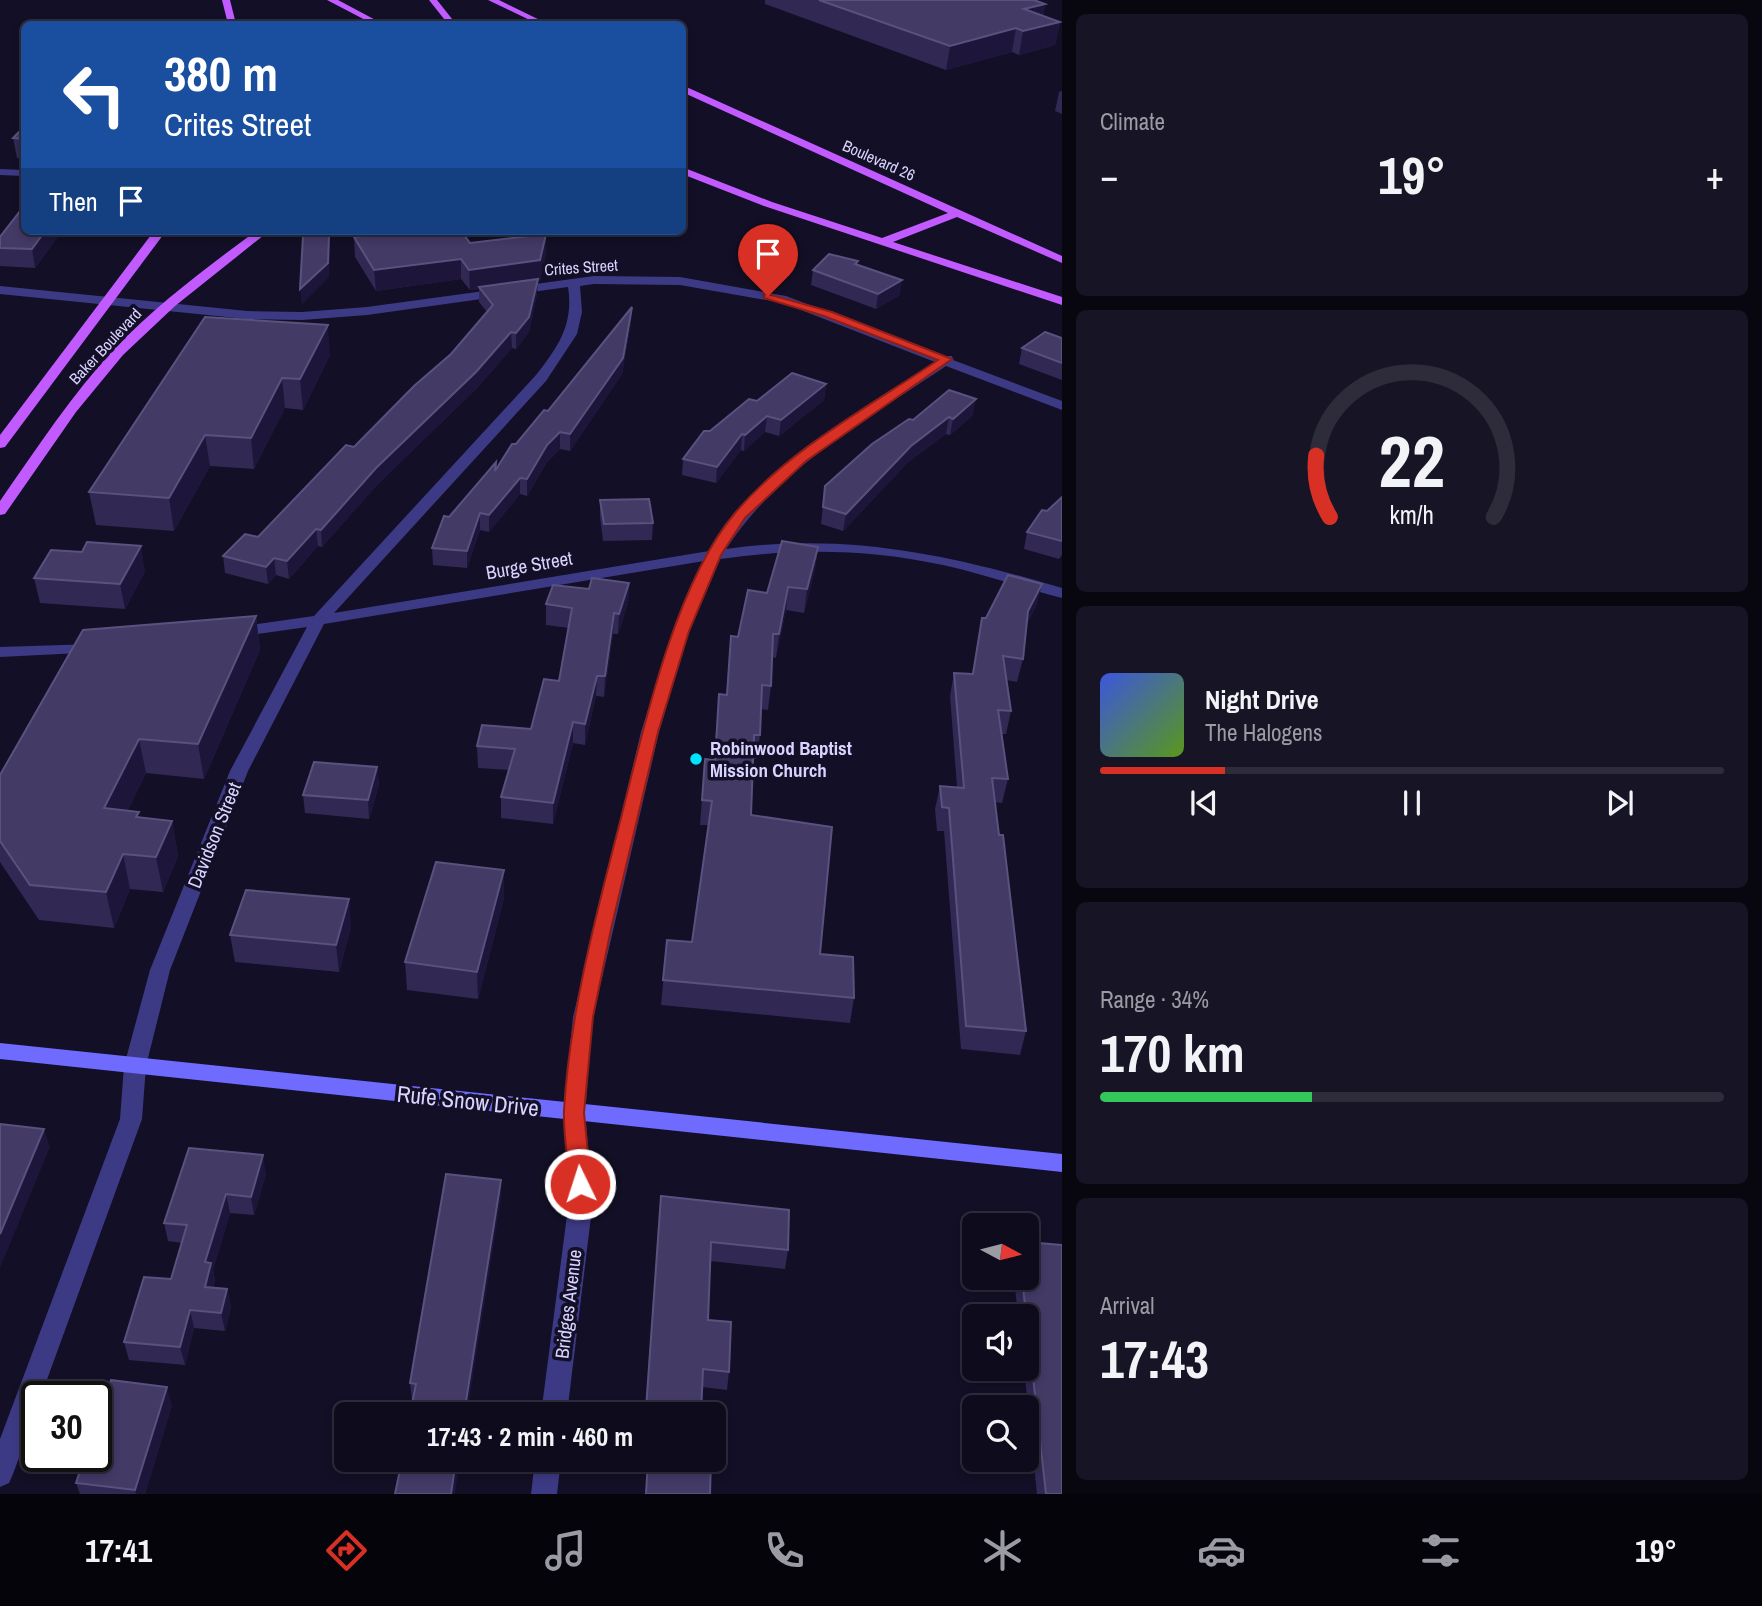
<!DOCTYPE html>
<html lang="en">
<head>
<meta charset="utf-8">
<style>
	body { margin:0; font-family:"Archivo Narrow",sans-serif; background:#171425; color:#f1f3f6; height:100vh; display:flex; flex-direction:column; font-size:26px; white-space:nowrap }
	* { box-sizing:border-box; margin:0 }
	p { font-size:23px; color:#9b9ba3 }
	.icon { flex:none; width:38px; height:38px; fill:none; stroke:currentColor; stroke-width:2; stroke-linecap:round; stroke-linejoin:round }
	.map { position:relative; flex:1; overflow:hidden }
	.sheet { display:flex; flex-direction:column; gap:14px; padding:14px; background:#08060f; width:700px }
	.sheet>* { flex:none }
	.guide { position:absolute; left:21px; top:21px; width:665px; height:214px; border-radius:10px; box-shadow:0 4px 10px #0003,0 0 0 2px #2e2b3b; background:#1a4fa0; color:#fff; overflow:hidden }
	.needle { width:46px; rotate:97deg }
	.fabs { position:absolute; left:962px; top:1213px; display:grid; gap:14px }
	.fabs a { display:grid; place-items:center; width:77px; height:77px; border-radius:10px; background:#0e0b1c; box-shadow:0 4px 10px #0003,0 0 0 2px #2e2b3b; font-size:35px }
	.speed { position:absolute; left:21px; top:1381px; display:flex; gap:14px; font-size:35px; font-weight:700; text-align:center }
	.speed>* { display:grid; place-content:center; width:91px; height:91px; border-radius:50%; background:#0e0b1c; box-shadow:0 4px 10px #0003,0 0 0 2px #2e2b3b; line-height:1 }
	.speed .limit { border:4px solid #111; border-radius:10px; background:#fff; color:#111 }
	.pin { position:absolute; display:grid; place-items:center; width:60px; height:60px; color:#fff; margin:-72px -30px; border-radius:50% 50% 50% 0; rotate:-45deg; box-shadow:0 0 7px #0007 }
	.pin .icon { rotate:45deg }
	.me { position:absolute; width:77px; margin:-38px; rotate:356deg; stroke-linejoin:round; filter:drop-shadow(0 0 5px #0008) }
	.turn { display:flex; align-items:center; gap:24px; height:147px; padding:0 28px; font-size:32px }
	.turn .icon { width:91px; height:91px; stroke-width:2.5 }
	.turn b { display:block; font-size:49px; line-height:60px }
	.then { display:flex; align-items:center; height:66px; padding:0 28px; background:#0003; gap:14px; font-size:26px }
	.big { font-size:52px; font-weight:800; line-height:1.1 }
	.sheet .card { flex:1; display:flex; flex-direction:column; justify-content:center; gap:10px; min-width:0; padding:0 24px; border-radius:10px; background:#171425 }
	.sheet .dial { align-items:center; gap:0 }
	.dial svg { height:182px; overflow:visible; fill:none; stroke:#2e2b3b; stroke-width:7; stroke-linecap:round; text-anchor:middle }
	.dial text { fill:#f1f3f6; stroke:none }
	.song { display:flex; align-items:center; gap:21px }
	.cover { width:84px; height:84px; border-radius:10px; background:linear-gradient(135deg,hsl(230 70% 55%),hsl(90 70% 35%)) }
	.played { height:7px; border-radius:4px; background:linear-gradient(90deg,#d93025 20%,#2e2b3b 20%) }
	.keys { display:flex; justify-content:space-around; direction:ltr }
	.heat { display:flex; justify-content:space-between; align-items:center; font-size:38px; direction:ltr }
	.charge { height:10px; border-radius:5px; background:linear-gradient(90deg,#34c759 34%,#2e2b3b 0) }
	.trip { position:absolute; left:334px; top:1402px; width:392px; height:70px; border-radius:10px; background:#0e0b1c; box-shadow:0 4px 10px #0003,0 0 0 2px #2e2b3b; font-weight:800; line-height:70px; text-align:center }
	.menu { display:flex; height:112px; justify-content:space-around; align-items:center; background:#06040b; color:#9b9ba3 }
	.menu .icon { width:49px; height:49px }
	.menu .on { color:#d93025 }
	.menu b { font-size:32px; color:#f1f3f6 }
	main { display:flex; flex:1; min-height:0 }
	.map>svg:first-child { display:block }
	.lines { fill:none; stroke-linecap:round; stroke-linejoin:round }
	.street { fill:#3d3a85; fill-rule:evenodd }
	.secondary { fill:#6f6bff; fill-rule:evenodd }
	.primary { fill:#c25bff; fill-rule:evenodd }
	.wall { fill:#312854 }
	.shaded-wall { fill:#1d163a }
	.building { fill:#433a66; stroke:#5a527e; stroke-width:2 }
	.route { fill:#d93025; stroke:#8d1f18; stroke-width:2 }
	.poi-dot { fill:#00e5ff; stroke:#130f26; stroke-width:2.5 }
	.labels { text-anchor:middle; stroke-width:7; stroke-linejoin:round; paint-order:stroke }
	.far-street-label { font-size:16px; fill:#d9d4ff; stroke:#130f26 }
	.street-label { font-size:19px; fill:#d9d4ff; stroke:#130f26 }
	.poi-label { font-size:19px; font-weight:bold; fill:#d9d4ff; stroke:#130f26; text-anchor:start }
	.near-street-label { font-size:23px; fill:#d9d4ff; stroke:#130f26 }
</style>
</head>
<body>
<main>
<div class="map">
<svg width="1062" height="1494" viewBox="0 0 1062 1494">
	<rect width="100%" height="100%" fill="#130f26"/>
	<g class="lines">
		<g class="street">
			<polygon points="0,169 24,170 24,176 0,175"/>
			<path d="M594 276 680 277 786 296 943 356H952L953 360 1062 401V410L946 366C867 419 779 468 726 549 845 532 948 554 1062 588V598C1022 588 984 574 943 565 869 549 796 548 720 559L689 631 659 732 593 1017 585 1113 593 1200 567 1414H541L569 1200 563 1113 573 1017 641 732 673 631 704 561 324 624 248 771 170 970 146 1066 142 1119 41 1396H37V1409L13 1474 9 1483 0 1487V1439L120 1119 124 1066 150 970 230 771 307 627 237 637 229 632 237 627 314 616 536 375C558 347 574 324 568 287L367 315 302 320 247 319 0 294V286L247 311 302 312 367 307ZM594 284 680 285 783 303 935 362 796 455 735 513 709 551 334 613 546 381 577 334 582 312 580 286Z"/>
			<polygon points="94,644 100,646 102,649 100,652 0,657 0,647"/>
			<polygon points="535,1460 561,1460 557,1494 531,1494"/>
		</g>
		<polygon class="secondary" points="0,1043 1062,1154 1062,1172 0,1059"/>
		<g class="primary">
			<polygon points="222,0 230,0 236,24 228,24"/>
			<polygon points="327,0 338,0 383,24 373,24"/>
			<polygon points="429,0 437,0 456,24 448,24"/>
			<polygon points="488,0 499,0 548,24 538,24"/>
			<polygon points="682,85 1062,256 1062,263 957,217 893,242 1062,297 1062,305 764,206 682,174 682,167 772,202 882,238 948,213 682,92"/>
			<polygon points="154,231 166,231 5,447 0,448 0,435"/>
			<path d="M256 231H269L175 306 123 355 76 412 5 514 0 515V501C37 448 72 394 116 347 158 304 207 267 256 231Z"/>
		</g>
	</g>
	<g class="wall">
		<polygon points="765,0 1034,0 1045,4 1043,16 1060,22 1055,45 1019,55 1012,52 946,70 765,4"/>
		<polygon points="1062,91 1062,114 1055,111 1059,92"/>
		<polygon points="24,127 24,158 17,158 13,138"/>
		<polygon points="24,200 24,231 62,231 35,268 0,266 0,237 23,208 22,203"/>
		<polygon points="354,237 470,243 546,254 540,281 538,281 537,294 529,332 516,349 512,348 477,388 377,485 322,547 318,546 289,579 276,575 268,584 225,573 223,556 258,537 354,447 451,354 487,312 479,302 479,289 470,290 461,279 376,291 355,257"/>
		<polygon points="858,261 858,265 900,295 876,309 811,285 813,270"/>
		<polygon points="632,307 631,322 622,374 570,451 560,449 547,462 527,496 520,494 489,532 480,530 467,568 433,565 432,548 449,517 496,462 496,469 516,444 548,411"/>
		<polygon points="205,317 330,355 303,410 285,408 254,469 210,466 174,531 96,525 89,492"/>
		<polygon points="1062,338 1062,380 1019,364 1022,348"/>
		<polygon points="826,384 824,400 779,436 765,432 744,451 741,450 716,483 682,475 683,459 710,431 757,401"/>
		<polygon points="973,415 950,435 946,434 908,462 843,531 821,524 825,486 913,420"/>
		<polygon points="1062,497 1062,555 1059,559 1024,549 1027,532"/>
		<polygon points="600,500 653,523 652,540 603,541 600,517"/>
		<polygon points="818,547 815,569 804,613 786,610 776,658 772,657 771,686 768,710 761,709 760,735 757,759 753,759 751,815 820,954 854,998 850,1023 661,1005 667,940 692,942 709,825 700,825 705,759 714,759 719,694 726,695 731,636 738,637 767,593"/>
		<polygon points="82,552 145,571 125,609 40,603 34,578"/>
		<polygon points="629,583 628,603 618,634 613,634 604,697 596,696 585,745 573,743 553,824 501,818 501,797 509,770 478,768 477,746 531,729 559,681 569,628 546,625 546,604 589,589"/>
		<polygon points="1042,584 1036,606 1026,626 1023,659 1017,682 1006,680 1011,711 1006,734 1001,734 1008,779 1002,803 995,802 1026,1031 1020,1055 961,1049 944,831 937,831 935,809 940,786 957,787 950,696 954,673 972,674 982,618 986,618"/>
		<polygon points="256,616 260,650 204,779 146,773 128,810 140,818 172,821 178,856 163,892 130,889 114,928 39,920 0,862 0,775"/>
		<polygon points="377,767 379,785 369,819 305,813 303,795"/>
		<polygon points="504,898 478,999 407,990 405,962"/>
		<polygon points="351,927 339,972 235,962 230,935"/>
		<polygon points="266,1174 254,1215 230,1213 213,1270 215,1281 213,1288 227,1289 231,1307 225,1331 194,1328 185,1365 129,1360 124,1342 171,1279 182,1243 168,1241 164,1223"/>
		<polygon points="661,1196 788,1250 785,1269 710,1261 708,1320 729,1372 727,1390 702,1387 701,1414 645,1414"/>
		<polygon points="501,1198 413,1401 412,1401 410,1383"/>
		<polygon points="1014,1278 1027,1278 1062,1494 1037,1494 1024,1368 1027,1368 1027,1316 1018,1316"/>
		<polygon points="172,1405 145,1494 80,1494 76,1483"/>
	</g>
	<g class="shaded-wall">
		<polygon points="1045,4 1041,26 1060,22 1055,45 1019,55 1023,31 1024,9"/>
		<polygon points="1016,28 1012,52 946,70 950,46"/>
		<polygon points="45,231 62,231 35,268 32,249"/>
		<polygon points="546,234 546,254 540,281 538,281 537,294 529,332 516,349 516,333 479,287 479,289 470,290 469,270"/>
		<polygon points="329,235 330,250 329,277 302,304 300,289"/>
		<polygon points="461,259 461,279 376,291 374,270"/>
		<polygon points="902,280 900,295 876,309 878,294"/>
		<polygon points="632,307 631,322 622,374 570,451 570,434"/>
		<polygon points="328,325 330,355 303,410 300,379"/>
		<polygon points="511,332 512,348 477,388 377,485 322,547 321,530 376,468"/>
		<polygon points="282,378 285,408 254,469 251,438"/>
		<polygon points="826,384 824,400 779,436 781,420"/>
		<polygon points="976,399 973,415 950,435 953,419"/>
		<polygon points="767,416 765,432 744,451 745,435"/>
		<polygon points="949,417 946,434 908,462 843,531 846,514 911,446"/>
		<polygon points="560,432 560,449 547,462 527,496 527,479 547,445"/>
		<polygon points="742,434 741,450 716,483 717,467"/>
		<polygon points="205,435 210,466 174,531 169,498"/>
		<polygon points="520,478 520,494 489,532 489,515"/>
		<polygon points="480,513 480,530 467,568 467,551"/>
		<polygon points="316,529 318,546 289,579 287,561"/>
		<polygon points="141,546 145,571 125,609 120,584"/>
		<polygon points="818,547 815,569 804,613 807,589"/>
		<polygon points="274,558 276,575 268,584 266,567"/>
		<polygon points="629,583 628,603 618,634 619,614"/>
		<polygon points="1042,584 1036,606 1023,633 1028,611"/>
		<polygon points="788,587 786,610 776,658 779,634"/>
		<polygon points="614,613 613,634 604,697 605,676"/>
		<polygon points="256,616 260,650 204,779 198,744"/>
		<polygon points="597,676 596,696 585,745 585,724"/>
		<polygon points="573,722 573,743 553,824 553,803"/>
		<polygon points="139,739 146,773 112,843 104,808"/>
		<polygon points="377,767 379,785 369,819 368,800"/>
		<polygon points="172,821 178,856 163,892 156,857"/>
		<polygon points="123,854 130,889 114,928 106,892"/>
		<polygon points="504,870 504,898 478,999 477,972"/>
		<polygon points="349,899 351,927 339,972 336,945"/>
		<polygon points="44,1129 50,1147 0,1268 0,1234"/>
		<polygon points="263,1155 266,1174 254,1215 251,1197"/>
		<polygon points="501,1180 501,1198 467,1414 464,1414"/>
		<polygon points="226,1194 230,1213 213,1270 215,1281 209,1305 205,1287 205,1262"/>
		<polygon points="227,1289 231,1307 225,1331 221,1313"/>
		<polygon points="190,1310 194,1328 185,1365 180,1347"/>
		<polygon points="167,1387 172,1405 145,1494 136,1494 135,1490"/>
		<polygon points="456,1460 460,1460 455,1494 451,1494"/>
	</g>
	<g class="building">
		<polygon points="819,0 1034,0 1045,4 1024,9 1060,22 1023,31 1016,28 950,46"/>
		<polygon points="24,127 24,139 13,138"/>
		<polygon points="24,206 24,231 45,231 32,249 0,248 0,237"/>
		<polygon points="398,231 461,231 470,243 546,234 540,260 469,270 461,259 374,270 354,237"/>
		<polygon points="329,235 328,263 300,289 303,236"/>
		<polygon points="829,254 858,261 855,264 902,280 878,294 813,270"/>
		<polygon points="538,279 529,317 516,333 511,332 476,372 376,468 321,530 316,529 287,561 274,558 266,567 223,556 245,534 258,537 346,445 354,447 414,386 451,354 493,305 479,287"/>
		<polygon points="632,307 623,358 570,434 560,432 547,445 527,479 520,478 489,515 480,513 467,551 432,548 444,516 449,517 496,462 495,471 512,444 516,444 544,410 548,411"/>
		<polygon points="205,317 328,325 300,379 282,378 251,438 205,435 169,498 89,492"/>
		<polygon points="1045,332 1062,338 1062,363 1022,348"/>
		<polygon points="792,373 826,384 781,420 767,416 745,435 742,434 717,467 683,459 704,431 710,431 749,399 757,401"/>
		<polygon points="949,390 976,399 953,419 949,417 911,446 846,514 823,507 825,486 872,444 909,419 913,420"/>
		<polygon points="1062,497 1062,541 1027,532 1042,510 1047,511"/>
		<polygon points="649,499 653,523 604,524 600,500"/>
		<polygon points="782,541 818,547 807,589 788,587 779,634 773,634 771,686 762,685 760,735 754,735 751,815 832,827 820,954 853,957 854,998 663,980 667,940 692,942 712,801 702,800 705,759 715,760 719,694 727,695 731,636 738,637 748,590 767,593"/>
		<polygon points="87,542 141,546 120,584 34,578 51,550 82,552"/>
		<polygon points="1008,575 1042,584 1028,611 1023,659 1003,656 1011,711 998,710 1008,779 992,778 999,835 1003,835 1026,1031 966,1026 949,808 942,807 940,786 964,788 954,673 973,674 982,618 986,618"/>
		<polygon points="592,578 629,583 619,614 614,613 605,676 597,676 585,724 573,722 553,803 501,797 515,749 477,746 482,725 531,729 544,679 559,681 572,608 546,604 553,585 589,589"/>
		<polygon points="256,616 198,744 139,739 104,808 139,812 136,817 172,821 156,857 123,854 106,892 30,885 0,841 0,775 83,630"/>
		<polygon points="314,762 377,767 368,800 303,795"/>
		<polygon points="436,862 504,870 477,972 405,962"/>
		<polygon points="246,890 349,899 336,945 230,935"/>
		<polygon points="0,1124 44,1129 0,1234"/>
		<polygon points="189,1148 263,1155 251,1197 226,1194 205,1262 211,1263 205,1287 227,1289 221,1313 190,1310 180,1347 124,1342 144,1277 171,1279 187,1225 164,1223"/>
		<polygon points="446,1174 501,1180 464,1414 410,1414 416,1384 410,1383"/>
		<polygon points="661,1196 789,1210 788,1250 711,1242 708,1320 731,1322 729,1372 703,1369 701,1414 652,1414 652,1409 646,1409"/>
		<polygon points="1027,1242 1062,1245 1062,1494 1046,1494 1022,1278 1027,1278"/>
		<polygon points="111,1380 167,1387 135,1490 76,1483 85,1456 96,1456 96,1423"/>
		<polygon points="402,1460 456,1460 451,1494 395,1494"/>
		<polygon points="648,1460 711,1460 710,1494 646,1494"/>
	</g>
	<path class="route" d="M764 293 832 312 952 359 806 461 745 518 721 555 689 631 658 732 611 929 593 1017 584 1113 591 1184 588 1190 580 1193 573 1190 570 1184C568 1160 563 1134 564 1110 570 1009 597 912 622 814 644 725 676 582 735 513 789 449 870 406 938 360L824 316 764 298Z"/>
	<circle class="poi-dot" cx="696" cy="759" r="7"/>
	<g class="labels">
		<g class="far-street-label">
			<text transform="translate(879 160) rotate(24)" y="6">Boulevard 26</text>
			<text transform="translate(581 267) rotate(-4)" y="6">Crites Street</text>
			<text transform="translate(105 346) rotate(-47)" y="6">Baker Boulevard</text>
		</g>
		<g class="street-label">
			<text transform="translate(529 565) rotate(-10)" y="7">Burge Street</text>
			<text transform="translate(214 835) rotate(-68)" y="7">Davidson Street</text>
			<text transform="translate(568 1304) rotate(-83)" y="7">Bridges Avenue</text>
		</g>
		<g class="poi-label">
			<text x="710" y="755">Robinwood Baptist<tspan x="710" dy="22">Mission Church</tspan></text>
		</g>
		<g class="near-street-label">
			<text transform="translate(468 1101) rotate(6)" y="8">Rufe Snow Drive</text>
		</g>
	</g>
</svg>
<div class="fabs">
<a><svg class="needle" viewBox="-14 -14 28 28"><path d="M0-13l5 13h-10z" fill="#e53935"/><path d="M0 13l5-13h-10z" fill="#9b9ba3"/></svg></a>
<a><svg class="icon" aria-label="sound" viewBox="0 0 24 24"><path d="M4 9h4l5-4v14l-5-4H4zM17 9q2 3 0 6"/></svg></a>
<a><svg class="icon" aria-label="search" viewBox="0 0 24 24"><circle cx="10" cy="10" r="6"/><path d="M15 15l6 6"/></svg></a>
</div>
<div class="speed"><div class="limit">30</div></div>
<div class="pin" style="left:768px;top:296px;background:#d93025"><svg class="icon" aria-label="arrive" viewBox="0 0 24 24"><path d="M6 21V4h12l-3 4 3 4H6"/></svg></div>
<svg class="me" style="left:580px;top:1184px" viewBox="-20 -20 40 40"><circle r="17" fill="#d93025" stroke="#fff" stroke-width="3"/><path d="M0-11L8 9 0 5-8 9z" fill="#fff"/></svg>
<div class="trip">17:43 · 2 min · 460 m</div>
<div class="guide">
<div class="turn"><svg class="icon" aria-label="left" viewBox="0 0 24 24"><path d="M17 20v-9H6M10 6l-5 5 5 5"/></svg><div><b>380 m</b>Crites Street</div></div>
<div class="then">Then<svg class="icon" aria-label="arrive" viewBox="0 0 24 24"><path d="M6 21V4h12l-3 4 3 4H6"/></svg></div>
</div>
</div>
<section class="sheet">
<div class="card"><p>Climate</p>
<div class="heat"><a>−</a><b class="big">19°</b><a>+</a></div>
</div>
<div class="card dial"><svg viewBox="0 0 100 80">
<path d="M14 69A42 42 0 1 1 86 69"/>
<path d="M14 69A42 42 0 0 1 8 42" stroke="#d93025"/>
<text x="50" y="56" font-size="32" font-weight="700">22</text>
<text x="50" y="72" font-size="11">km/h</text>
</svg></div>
<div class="card">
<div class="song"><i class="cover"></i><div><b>Night Drive</b><p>The Halogens</p></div></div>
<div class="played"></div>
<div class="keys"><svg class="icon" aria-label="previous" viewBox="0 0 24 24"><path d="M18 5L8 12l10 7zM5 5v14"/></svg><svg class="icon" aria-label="pause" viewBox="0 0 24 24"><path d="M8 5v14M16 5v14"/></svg><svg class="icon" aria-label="next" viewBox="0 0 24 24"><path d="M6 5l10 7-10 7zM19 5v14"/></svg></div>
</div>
<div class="card"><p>Range · 34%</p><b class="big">170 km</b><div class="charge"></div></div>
<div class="card"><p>Arrival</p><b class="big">17:43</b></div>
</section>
</main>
<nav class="menu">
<b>17:41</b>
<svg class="icon on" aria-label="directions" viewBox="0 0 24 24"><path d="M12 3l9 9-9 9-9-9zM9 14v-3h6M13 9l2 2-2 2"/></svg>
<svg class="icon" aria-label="music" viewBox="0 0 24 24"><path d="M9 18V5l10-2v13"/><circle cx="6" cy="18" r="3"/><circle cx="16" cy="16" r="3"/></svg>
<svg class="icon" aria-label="phone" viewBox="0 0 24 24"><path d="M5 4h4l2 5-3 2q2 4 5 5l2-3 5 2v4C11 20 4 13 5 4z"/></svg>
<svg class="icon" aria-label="climate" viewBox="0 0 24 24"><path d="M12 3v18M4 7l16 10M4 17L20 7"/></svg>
<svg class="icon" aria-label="car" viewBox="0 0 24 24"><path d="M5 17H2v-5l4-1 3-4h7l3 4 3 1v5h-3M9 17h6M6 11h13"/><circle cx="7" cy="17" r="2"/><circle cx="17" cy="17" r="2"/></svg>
<svg class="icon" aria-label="filters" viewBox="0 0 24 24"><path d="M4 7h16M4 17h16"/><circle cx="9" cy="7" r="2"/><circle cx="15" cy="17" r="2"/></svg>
<b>19°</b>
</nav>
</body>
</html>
